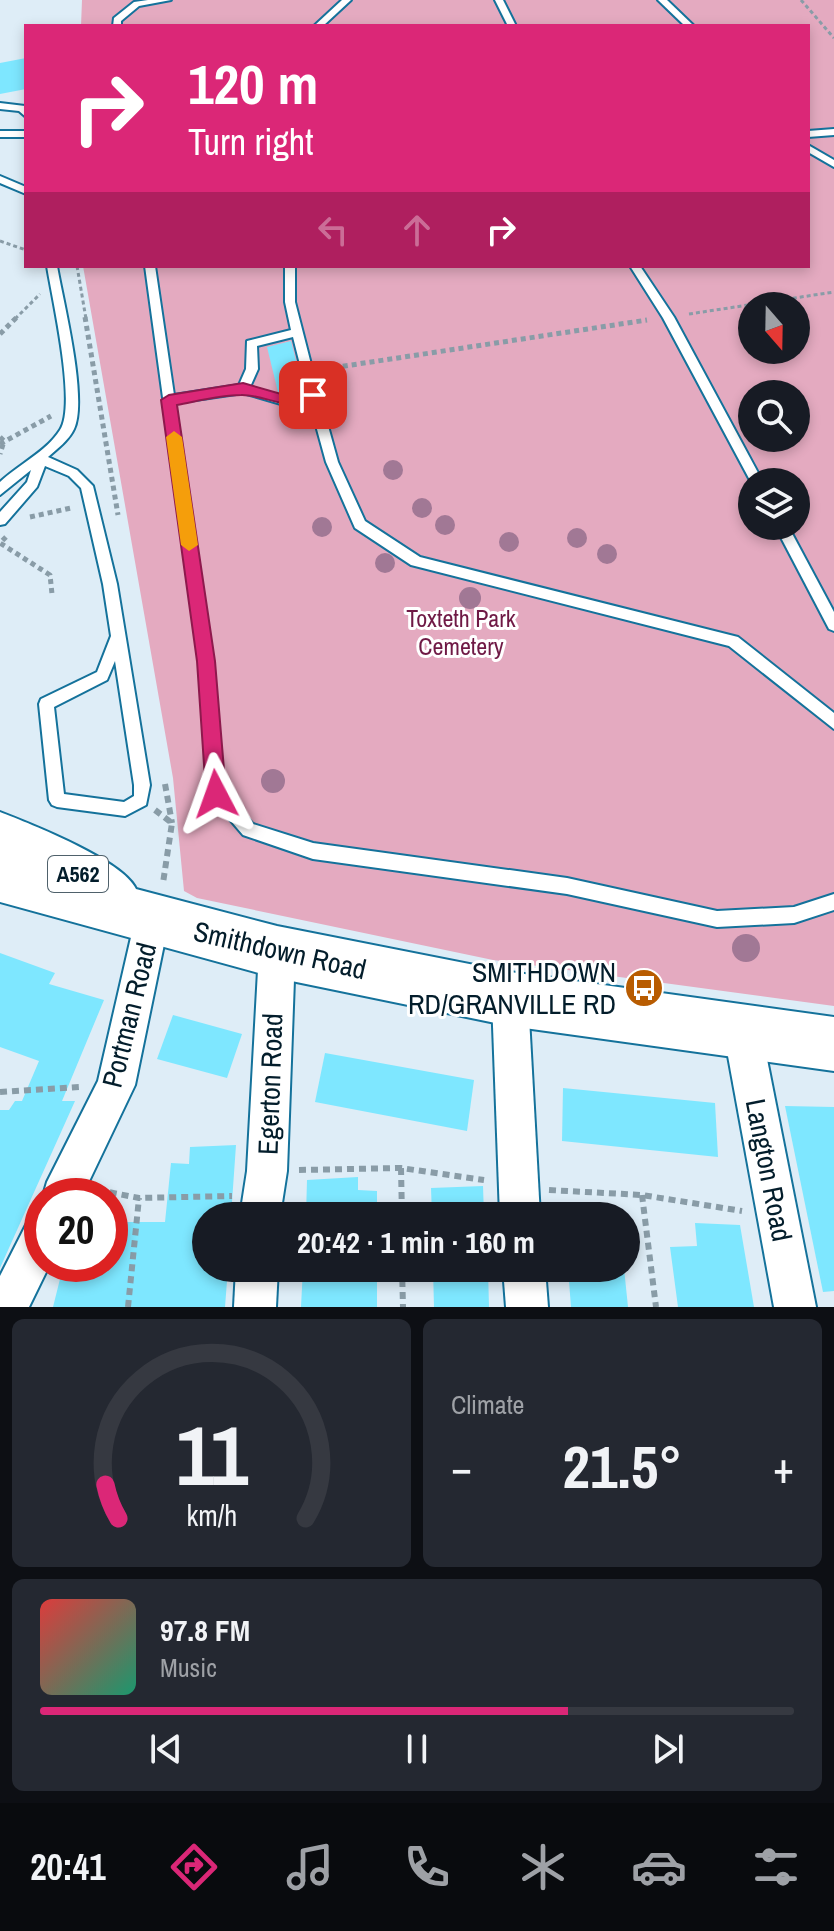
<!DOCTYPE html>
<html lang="en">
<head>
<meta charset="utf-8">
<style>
	body { margin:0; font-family:"Archivo Narrow",sans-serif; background:#242831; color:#f1f3f6; height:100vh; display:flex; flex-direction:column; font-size:30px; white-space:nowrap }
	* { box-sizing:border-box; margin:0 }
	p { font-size:26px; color:#9ea1a6 }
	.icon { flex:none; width:44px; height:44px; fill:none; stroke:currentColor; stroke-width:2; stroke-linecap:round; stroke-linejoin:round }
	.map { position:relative; height:1307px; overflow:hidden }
	.sheet { display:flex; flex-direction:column; gap:12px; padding:12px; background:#0d0f14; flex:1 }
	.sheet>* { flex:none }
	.top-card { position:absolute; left:24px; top:24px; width:786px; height:244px; border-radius:0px; box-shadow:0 4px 12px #0003; background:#db2777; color:#fff; overflow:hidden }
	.needle { width:52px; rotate:160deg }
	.tools { position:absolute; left:738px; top:292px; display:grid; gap:16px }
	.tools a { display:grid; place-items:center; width:72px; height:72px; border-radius:50%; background:#171b24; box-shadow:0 4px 12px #0003; font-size:40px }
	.speed { position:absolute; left:24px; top:1178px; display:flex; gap:16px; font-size:40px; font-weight:700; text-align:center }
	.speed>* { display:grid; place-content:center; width:104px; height:104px; border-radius:50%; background:#171b24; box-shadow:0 4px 12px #0003; line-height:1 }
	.speed .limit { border:12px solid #d22; background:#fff; color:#111 }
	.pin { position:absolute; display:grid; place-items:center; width:68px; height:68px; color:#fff; margin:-34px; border-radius:16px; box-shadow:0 4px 12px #0006 }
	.me { position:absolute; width:88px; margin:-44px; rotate:356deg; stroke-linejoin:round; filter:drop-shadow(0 0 6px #0008) }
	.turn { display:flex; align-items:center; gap:28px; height:168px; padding:0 32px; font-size:36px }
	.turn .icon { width:104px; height:104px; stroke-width:2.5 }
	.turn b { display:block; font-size:56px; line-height:68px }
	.lanes { display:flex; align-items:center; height:76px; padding:0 32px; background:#0003; justify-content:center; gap:40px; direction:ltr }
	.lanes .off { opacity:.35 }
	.big { font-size:60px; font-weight:700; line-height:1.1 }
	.sheet .widget { flex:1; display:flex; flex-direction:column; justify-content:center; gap:12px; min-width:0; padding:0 28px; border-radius:12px; background:#242831 }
	.sheet .dial { align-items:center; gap:0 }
	.dial svg { height:208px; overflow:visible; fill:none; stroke:#363941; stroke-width:7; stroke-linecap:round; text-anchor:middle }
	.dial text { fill:#f1f3f6; stroke:none }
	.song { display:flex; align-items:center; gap:24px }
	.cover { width:96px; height:96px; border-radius:12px; background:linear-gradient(135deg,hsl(0 70% 55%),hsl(160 70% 35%)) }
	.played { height:8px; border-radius:4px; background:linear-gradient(90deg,#db2777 70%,#363941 70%) }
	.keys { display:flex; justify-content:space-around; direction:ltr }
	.heat { display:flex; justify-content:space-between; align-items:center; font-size:44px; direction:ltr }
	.sheet .tiles { flex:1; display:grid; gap:12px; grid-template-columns:1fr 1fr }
	.widget:last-child { grid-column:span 2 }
	.trip { position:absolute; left:192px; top:1202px; width:448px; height:80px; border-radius:40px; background:#171b24; box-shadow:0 4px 12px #0003; font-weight:700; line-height:80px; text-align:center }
	.menu { display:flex; height:128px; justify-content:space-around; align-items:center; background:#090b0e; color:#9ea1a6 }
	.menu .icon { width:56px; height:56px }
	.menu .on { color:#db2777 }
	.menu b { font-size:36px; color:#f1f3f6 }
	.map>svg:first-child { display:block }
	.green { fill:#e4aac0; fill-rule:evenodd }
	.building { fill:#7ee7ff }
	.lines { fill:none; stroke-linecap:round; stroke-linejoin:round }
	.service-casing { stroke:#14729b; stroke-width:4 }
	.minor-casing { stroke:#14729b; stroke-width:4 }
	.trunk-casing { stroke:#14729b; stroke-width:4 }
	.path-far2 { stroke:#899ca7; stroke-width:3; stroke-dasharray:4 3; stroke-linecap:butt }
	.path-far1 { stroke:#899ca7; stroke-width:5; stroke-dasharray:5 4; stroke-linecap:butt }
	.path { stroke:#899ca7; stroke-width:6; stroke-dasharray:7 5; stroke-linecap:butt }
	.service { fill:#fff; fill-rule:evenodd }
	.minor { fill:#fff; fill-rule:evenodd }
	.trunk { fill:#fff; fill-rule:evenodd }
	.tree { fill:#a17895 }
	.route { fill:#db2777; stroke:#8e194d; stroke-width:2 }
	.slow { fill:#f59e0b }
	.labels { text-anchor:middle; stroke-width:6; stroke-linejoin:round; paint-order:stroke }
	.shield { fill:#fff; stroke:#4f616b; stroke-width:2 }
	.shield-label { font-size:22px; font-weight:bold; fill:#031d2b }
	.park-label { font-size:24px; fill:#6f1945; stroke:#fff }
	.near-street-label { font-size:28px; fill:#031d2b; stroke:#fff }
	.near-poi-label { font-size:28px; fill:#031d2b; stroke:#fff; text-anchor:end }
</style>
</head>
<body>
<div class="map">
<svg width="834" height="1307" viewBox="0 0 834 1307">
	<rect width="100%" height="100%" fill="#deedf7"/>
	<path class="green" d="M82 0H834V1006L493 960 197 898 184 891 173 778 83 266H808V26H81ZM752 306H796V350H752ZM752 394H796V438H752ZM752 482H796V526H752Z"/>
	<g class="building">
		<polygon points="26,58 26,89 0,94 0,63"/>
		<polygon points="291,341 303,388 278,392 267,347"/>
		<polygon points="0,953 55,973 49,984 104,1000 62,1101 75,1101 0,1268 0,1110 9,1110 15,1101 22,1101 39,1061 0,1047"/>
		<polygon points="173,1015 242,1034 227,1078 157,1059"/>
		<polygon points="325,1053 474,1080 467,1131 315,1102"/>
		<polygon points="563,1088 715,1103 718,1157 562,1141"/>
		<polygon points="785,1106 834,1107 834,1291 823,1292"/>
		<polygon points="236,1145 231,1216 206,1216 206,1268 228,1268 225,1307 53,1307 60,1279 68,1264 110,1264 110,1222 165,1222 171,1163 189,1164 190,1147"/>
		<polygon points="358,1177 358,1190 377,1191 377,1216 306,1216 307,1180"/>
		<polygon points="483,1186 484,1216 432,1216 431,1188"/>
		<polygon points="695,1223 740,1225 754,1307 678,1307 670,1247 697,1246"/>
		<polygon points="303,1268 377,1268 377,1307 301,1307"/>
		<polygon points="433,1268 488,1268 489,1307 434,1307"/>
		<polygon points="568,1268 624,1268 628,1307 571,1307"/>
	</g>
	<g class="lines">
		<defs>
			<g id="service">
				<polygon points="148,0 171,0 139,6 121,21 121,26 113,26 114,18 134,2"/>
				<polygon points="342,0 351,0 323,26 314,26"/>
				<polygon points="495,0 503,0 516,26 508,26"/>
				<polygon points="658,0 667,0 694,26 685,26"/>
				<polygon points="0,103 25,106 26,117 19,111 0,109"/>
				<polygon points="834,129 834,135 808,137 808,131"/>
				<rect x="0" y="131" width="26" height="6"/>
				<polygon points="808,145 834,160 834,167 808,152"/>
				<polygon points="0,176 26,187 26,194 0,183"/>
				<path d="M47 266H57C63 301 88 399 74 429 69 440 57 449 48 457L77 470 93 486 117 584 150 785 146 805 125 816 57 807 52 805 49 800 39 704 41 699 97 672 111 636 103 584 81 488 69 476 45 466 37 487 5 524 0 525V512L27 482 31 470 0 495V482C19 464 46 452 60 430 77 405 52 298 47 266ZM115 661 134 785V796L124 802 64 794 54 707 107 680Z"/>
				<path d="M145 266H155L174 395 239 385 246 369 247 341 291 330 285 302V266H295V302L313 372 338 462 365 521 420 557 738 637 834 713V729L729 646 411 565 355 528 326 462 309 400 281 404 243 393 175 403 213 661 223 791 253 824 313 843 567 878 717 911 794 907 834 894V910L794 923 717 927 567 894 313 859 243 835 208 794 199 661ZM293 337 307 392 281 396 250 387 258 369 257 346Z"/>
				<polygon points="630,266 640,266 674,317 763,482 752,482 752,484 663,318"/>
				<polygon points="775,526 788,526 834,612 834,631 829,629"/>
			</g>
			<g id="minor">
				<polygon points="152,903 164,908 169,920 135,1085 82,1196 42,1199 47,1182 98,1081 135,920 140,908"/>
				<polygon points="277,934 290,939 295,952 287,1171 280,1216 240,1216 247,1171 259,952 264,939"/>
				<polygon points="510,981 523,986 528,999 540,1216 500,1216 492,999 497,986"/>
				<polygon points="743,1015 756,1021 762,1034 816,1307 774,1307 724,1034 730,1021"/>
				<polygon points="42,1215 42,1264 50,1264 29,1307 0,1307 0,1276 28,1221"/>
				<polygon points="236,1268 278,1268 276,1307 234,1307"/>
				<polygon points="503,1268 545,1268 548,1307 506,1307"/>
			</g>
			<path id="trunk" d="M0 812C31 824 124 861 136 889L277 926 510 972 834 1017V1071L510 1026 277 978 0 902Z"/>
		</defs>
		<use href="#service" class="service-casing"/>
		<use href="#minor" class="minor-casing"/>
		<use href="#trunk" class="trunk-casing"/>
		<g class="path-far2">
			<polyline points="801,0 834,38"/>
			<polyline points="0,241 26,250"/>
			<polyline points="77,266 86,319"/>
			<polyline points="689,314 834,292"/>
			<polyline points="15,319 40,294"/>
		</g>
		<g class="path-far1">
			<polyline points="85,317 118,515"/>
			<polyline points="0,334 17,317"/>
			<polyline points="325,369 647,320"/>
			<polyline points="0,437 4,441 0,454"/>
			<polyline points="0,444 51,416"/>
			<polyline points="30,517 71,508"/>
			<polyline points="6,537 0,543 50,575 52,594"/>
		</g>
		<g class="path">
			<polyline points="165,784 172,823"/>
			<polyline points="155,810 172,823 163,883"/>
			<polyline points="0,1092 79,1087"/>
			<polyline points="401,1168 402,1216"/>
			<polyline points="299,1170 401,1168 484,1180"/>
			<polyline points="98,1190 139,1198 232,1196"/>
			<polyline points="549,1190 642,1195 742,1211"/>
			<polyline points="642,1195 656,1307"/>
			<polyline points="402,1268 403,1307"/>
			<polyline points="128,1307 139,1198"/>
		</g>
		<use href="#service" class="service"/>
		<use href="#minor" class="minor"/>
		<use href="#trunk" class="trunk"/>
	</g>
	<g class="tree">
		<circle cx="393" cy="470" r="10"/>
		<circle cx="422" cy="508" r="10"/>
		<circle cx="445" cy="525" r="10"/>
		<circle cx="322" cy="527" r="10"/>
		<circle cx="577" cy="538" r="10"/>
		<circle cx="509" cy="542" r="10"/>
		<circle cx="607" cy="554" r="10"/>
		<circle cx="385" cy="563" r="10"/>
		<circle cx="470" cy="598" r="11"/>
		<circle cx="273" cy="781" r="12"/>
		<circle cx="746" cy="948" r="14"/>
	</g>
	<path class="route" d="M243 383 281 394 313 389 321 395C300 418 266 394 241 395 220 395 198 401 177 405L215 661 226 794 216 803 206 794 197 661 161 400 169 395Z"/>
	<polygon class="slow" points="174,431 182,437 198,545 189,551 181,545 166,437"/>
	<defs>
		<symbol id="bus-disc" viewBox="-11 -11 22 22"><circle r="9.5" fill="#b85c01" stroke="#fff"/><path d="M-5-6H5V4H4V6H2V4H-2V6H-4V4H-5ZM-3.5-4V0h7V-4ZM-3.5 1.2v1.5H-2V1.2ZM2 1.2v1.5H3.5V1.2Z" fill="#fff"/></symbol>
	</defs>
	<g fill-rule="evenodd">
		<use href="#bus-disc" x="622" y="966" width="44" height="44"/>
	</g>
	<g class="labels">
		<rect class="shield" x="48" y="856" width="60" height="36" rx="6"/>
		<g class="shield-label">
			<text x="78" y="882">A562</text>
		</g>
		<g class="park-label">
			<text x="461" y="627">Toxteth Park<tspan x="461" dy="28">Cemetery</tspan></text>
		</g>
		<g class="near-street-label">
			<text transform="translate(280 950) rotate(13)" y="10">Smithdown Road</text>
			<text transform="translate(129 1015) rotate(-76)" y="10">Portman Road</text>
			<text transform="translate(270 1084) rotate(-88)" y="10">Egerton Road</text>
			<text transform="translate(769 1170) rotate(79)" y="10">Langton Road</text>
		</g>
		<g class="near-poi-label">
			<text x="616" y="982">SMITHDOWN<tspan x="616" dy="32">RD/GRANVILLE RD</tspan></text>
		</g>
	</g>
</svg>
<div class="tools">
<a><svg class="needle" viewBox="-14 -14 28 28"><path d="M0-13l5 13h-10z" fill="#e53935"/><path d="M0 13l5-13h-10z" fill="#9ea1a6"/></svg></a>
<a><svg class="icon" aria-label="search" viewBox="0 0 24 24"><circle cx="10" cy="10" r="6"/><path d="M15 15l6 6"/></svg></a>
<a><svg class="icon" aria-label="layers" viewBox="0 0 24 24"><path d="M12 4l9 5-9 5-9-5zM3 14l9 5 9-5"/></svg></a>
</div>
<div class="speed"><div class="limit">20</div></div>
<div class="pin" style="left:313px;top:395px;background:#d93025"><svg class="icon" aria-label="arrive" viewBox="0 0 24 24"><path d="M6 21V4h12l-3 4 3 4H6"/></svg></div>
<svg class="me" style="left:216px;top:794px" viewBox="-20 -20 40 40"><path d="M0-17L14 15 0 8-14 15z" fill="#db2777" stroke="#fff" stroke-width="4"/></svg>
<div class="trip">20:42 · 1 min · 160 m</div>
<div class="top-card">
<div class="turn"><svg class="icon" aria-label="right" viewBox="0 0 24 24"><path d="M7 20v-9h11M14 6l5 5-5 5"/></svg><div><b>120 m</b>Turn right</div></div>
<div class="lanes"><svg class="icon off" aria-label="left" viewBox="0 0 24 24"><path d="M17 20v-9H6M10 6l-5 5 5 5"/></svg><svg class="icon off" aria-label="ahead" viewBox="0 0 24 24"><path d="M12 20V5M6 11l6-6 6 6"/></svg><svg class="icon" aria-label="right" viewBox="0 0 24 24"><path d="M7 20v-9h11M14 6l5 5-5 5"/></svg></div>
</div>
</div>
<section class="sheet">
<div class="tiles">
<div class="widget dial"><svg viewBox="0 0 100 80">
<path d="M14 69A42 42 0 1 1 86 69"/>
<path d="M14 69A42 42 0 0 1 9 56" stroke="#db2777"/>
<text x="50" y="56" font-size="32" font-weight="700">11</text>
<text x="50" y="72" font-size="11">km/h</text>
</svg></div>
<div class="widget"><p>Climate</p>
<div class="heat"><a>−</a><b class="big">21.5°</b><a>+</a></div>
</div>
<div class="widget">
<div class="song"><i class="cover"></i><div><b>97.8 FM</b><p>Music</p></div></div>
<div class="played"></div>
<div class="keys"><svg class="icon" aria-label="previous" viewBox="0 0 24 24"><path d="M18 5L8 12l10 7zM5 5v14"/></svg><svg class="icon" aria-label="pause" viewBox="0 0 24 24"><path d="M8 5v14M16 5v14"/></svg><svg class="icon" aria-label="next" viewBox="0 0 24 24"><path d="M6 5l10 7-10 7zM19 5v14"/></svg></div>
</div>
</div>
</section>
<nav class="menu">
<b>20:41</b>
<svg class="icon on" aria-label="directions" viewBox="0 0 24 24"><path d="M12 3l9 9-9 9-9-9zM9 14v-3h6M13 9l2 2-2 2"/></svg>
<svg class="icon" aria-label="music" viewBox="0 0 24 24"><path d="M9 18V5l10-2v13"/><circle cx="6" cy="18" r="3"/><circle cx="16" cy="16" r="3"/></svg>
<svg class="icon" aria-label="phone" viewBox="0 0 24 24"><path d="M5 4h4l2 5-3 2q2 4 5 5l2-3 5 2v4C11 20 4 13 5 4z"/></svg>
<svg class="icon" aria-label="climate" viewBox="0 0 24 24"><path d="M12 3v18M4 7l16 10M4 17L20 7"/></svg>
<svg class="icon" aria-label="car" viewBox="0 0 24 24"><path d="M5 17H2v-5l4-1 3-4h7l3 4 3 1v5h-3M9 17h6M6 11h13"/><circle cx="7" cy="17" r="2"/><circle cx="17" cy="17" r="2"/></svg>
<svg class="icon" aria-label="filters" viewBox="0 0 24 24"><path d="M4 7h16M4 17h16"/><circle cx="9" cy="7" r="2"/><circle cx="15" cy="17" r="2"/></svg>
</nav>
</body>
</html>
